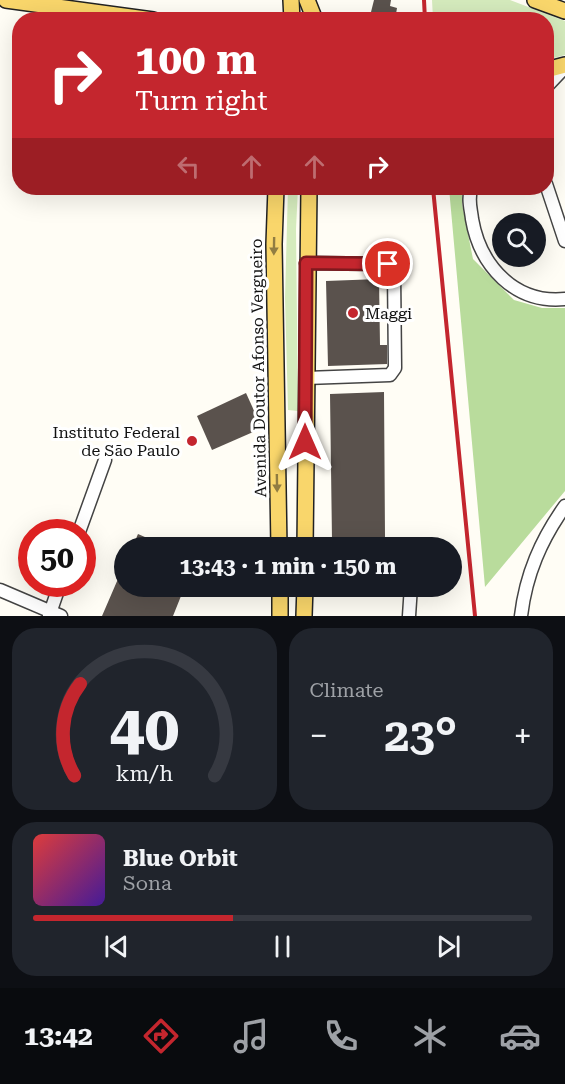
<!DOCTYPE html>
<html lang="en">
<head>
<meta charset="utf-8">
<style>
	body { margin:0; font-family:"Roboto Serif",serif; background:#20242c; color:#f1f3f6; height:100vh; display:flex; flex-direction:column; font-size:22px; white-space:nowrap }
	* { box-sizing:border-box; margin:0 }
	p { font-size:20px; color:#9ea1a6 }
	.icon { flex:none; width:33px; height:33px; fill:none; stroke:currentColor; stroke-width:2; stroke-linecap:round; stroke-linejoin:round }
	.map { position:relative; height:616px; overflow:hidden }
	.drawer { display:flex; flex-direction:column; gap:12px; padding:12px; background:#0d0f14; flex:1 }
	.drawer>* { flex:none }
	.top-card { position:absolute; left:12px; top:12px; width:542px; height:183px; border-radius:24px; box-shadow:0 6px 24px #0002; background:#c4262e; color:#fff; overflow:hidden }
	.fabs { position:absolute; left:492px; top:213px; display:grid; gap:12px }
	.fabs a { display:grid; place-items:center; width:54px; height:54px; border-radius:50%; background:#171b24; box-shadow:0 6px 24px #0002; font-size:30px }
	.speed { position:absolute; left:18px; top:519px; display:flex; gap:12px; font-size:30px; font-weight:700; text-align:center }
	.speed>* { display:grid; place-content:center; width:78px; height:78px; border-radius:50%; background:#171b24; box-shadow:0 6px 24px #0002; line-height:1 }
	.speed .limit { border:9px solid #d22; background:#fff; color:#111 }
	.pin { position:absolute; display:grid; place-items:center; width:51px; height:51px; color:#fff; margin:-26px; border:3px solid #fff; border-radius:50%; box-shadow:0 2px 6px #0007 }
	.me { position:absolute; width:66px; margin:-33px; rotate:0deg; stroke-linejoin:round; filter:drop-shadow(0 0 4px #0008) }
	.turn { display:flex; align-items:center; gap:21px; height:126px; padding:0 24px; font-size:27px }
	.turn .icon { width:78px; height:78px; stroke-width:2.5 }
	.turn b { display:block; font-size:42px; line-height:51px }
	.lanes { display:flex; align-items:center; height:57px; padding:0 24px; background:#0003; justify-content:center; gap:30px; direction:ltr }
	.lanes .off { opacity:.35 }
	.big { font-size:45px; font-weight:700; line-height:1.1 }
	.drawer .widget { flex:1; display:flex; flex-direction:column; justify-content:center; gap:9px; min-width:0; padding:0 21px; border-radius:24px; background:#20242c }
	.drawer .dial { align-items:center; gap:0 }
	.dial svg { height:156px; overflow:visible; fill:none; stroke:#363941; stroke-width:7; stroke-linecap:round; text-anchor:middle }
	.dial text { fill:#f1f3f6; stroke:none }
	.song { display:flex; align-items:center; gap:18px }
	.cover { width:72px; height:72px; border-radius:9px; background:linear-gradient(135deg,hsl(0 70% 55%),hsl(260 70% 35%)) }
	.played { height:6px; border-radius:3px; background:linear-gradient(90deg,#c4262e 40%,#363941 40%) }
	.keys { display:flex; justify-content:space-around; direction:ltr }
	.heat { display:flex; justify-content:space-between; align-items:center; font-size:33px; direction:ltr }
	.drawer .tiles { flex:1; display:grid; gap:12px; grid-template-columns:1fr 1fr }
	.widget:last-child { grid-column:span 2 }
	.trip { position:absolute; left:114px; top:537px; width:348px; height:60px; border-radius:30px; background:#171b24; box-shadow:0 6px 24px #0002; font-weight:700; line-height:60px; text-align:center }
	.tabs { display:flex; height:96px; justify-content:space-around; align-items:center; background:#090b0e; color:#9ea1a6 }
	.tabs .icon { width:42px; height:42px }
	.tabs .on { color:#c4262e }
	.tabs b { font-size:27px; color:#f1f3f6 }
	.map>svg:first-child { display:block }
	.green { fill:#d5ebbd }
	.forest { fill:#b9dc9c }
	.building { fill:#5a524d }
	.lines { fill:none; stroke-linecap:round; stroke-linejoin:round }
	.minor-casing { stroke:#444; stroke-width:15 }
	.major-casing { stroke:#222; stroke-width:18 }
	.minor { stroke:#fff; stroke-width:12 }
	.major { stroke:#f9d66b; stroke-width:15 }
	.rail { stroke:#c4262e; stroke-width:4 }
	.oneway { fill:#917d42 }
	.route-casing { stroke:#7f191e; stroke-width:15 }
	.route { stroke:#c4262e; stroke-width:10 }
	.poi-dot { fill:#c4262e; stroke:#fff; stroke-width:2 }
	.labels { text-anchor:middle; stroke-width:6; stroke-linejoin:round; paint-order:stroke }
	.poi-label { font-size:16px; fill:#111; stroke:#fff; text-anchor:start }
	.street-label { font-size:16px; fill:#111; stroke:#fff }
</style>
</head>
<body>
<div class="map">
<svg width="565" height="616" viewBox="0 0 565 616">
	<rect width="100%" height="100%" fill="#fffdf5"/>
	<g class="green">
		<polygon points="432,0 510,0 565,21 565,55 546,60 546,20 433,19"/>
		<polygon points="288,188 298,188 296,229 298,411 288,410 285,298"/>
	</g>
	<polygon class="forest" points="449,188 463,188 462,204 473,259 514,300 542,308 565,308 565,491 485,587"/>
	<g class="building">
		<polygon points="374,0 391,0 390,6 397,8 395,20 369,20"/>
		<polygon points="379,279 380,345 387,345 387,364 328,366 326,281"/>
		<polygon points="384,392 385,537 378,537 378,541 332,540 330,394"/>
		<polygon points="246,393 262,428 212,450 197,416"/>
		<polygon points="138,534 170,548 132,548"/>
		<polygon points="124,565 124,586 185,586 173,616 102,616"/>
	</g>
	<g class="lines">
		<defs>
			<g id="minor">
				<polyline points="546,87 565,67"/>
				<polyline points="546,184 565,241"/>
				<path d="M472 188C467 198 471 209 472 219 480 266 515 304 565 299"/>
				<polyline points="306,378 390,375 395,368 394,272 388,264 306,263"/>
				<polyline points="79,532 105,460"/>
				<polyline points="0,590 61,616"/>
				<polyline points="49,616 60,584"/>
				<polyline points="409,616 411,586"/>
				<path d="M521 616C526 574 541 540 565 506"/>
			</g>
			<g id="major">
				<polyline points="6,0 153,20"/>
				<polyline points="291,0 292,20"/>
				<polyline points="307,0 315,20"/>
				<polyline points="535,0 565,11"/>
				<polyline points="546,70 565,65"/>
				<polyline points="276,188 274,244 279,548"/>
				<polyline points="305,548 309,188"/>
				<polyline points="280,586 280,616"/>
				<polyline points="304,616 305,586"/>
			</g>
		</defs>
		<use href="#minor" class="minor-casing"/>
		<use href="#major" class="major-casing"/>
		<use href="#minor" class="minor"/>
		<use href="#major" class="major"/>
		<g class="rail">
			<polyline points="424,0 425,20"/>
			<polyline points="433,188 475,616"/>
		</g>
	</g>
	<defs><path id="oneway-solid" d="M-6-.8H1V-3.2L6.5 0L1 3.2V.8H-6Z" transform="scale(1.5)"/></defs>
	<g class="oneway">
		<use href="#oneway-solid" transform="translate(274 246) rotate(91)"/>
		<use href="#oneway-solid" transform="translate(277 483) rotate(89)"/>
	</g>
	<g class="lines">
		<defs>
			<polyline id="route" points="305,442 306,263 388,264"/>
		</defs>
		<use href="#route" class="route-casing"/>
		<use href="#route" class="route"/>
	</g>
	<g class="poi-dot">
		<circle cx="353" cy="313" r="6"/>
		<circle cx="192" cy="441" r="6"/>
	</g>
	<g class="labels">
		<g class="poi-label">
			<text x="365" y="319">Maggi</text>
			<text x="180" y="438" text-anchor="end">Instituto Federal<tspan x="180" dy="18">de São Paulo</tspan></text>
		</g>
		<g class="street-label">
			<text transform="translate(258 368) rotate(-91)" y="6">Avenida Doutor Afonso Vergueiro</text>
		</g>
	</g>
</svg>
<div class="fabs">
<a><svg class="icon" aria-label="search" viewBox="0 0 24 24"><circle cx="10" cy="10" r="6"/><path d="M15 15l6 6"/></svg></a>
</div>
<div class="speed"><div class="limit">50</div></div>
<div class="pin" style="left:388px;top:264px;background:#d93025"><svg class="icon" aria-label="arrive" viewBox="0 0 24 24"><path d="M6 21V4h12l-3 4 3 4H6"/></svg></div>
<svg class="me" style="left:305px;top:442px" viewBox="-20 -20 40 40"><path d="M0-17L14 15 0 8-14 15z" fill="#c4262e" stroke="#fff" stroke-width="4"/></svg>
<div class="trip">13:43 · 1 min · 150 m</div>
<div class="top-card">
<div class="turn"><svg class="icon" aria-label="right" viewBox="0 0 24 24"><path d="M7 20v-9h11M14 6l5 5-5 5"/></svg><div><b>100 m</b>Turn right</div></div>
<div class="lanes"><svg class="icon off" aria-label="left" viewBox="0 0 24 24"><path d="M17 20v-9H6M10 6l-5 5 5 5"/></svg><svg class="icon off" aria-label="ahead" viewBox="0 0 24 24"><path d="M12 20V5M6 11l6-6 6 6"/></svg><svg class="icon off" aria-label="ahead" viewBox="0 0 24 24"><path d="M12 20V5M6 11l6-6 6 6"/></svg><svg class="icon" aria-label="right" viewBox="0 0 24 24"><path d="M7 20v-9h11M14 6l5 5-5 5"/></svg></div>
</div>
</div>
<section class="drawer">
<div class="tiles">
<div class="widget dial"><svg viewBox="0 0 100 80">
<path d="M14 69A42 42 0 1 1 86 69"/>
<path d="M14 69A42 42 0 0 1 17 22" stroke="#c4262e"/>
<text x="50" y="56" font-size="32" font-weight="700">40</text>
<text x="50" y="72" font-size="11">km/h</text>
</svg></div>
<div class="widget"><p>Climate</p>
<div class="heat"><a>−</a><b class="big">23°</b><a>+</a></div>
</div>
<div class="widget">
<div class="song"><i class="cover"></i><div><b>Blue Orbit</b><p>Sona</p></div></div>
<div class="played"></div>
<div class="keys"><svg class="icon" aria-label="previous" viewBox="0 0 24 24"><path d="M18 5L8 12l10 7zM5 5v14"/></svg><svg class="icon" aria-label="pause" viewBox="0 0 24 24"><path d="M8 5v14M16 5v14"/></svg><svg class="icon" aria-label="next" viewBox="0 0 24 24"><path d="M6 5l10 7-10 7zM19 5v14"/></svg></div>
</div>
</div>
</section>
<nav class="tabs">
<b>13:42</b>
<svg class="icon on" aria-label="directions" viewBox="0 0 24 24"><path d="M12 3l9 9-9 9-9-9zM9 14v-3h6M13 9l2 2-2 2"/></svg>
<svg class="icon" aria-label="music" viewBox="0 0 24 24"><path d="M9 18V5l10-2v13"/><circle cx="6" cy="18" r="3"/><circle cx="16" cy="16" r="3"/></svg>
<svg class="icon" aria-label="phone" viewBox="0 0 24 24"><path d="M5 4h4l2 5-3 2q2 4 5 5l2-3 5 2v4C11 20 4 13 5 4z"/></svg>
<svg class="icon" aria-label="climate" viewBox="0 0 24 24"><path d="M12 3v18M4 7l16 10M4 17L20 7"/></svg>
<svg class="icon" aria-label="car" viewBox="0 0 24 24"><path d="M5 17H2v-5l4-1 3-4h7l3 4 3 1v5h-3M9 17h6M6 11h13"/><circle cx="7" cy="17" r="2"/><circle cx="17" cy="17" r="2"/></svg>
</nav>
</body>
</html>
